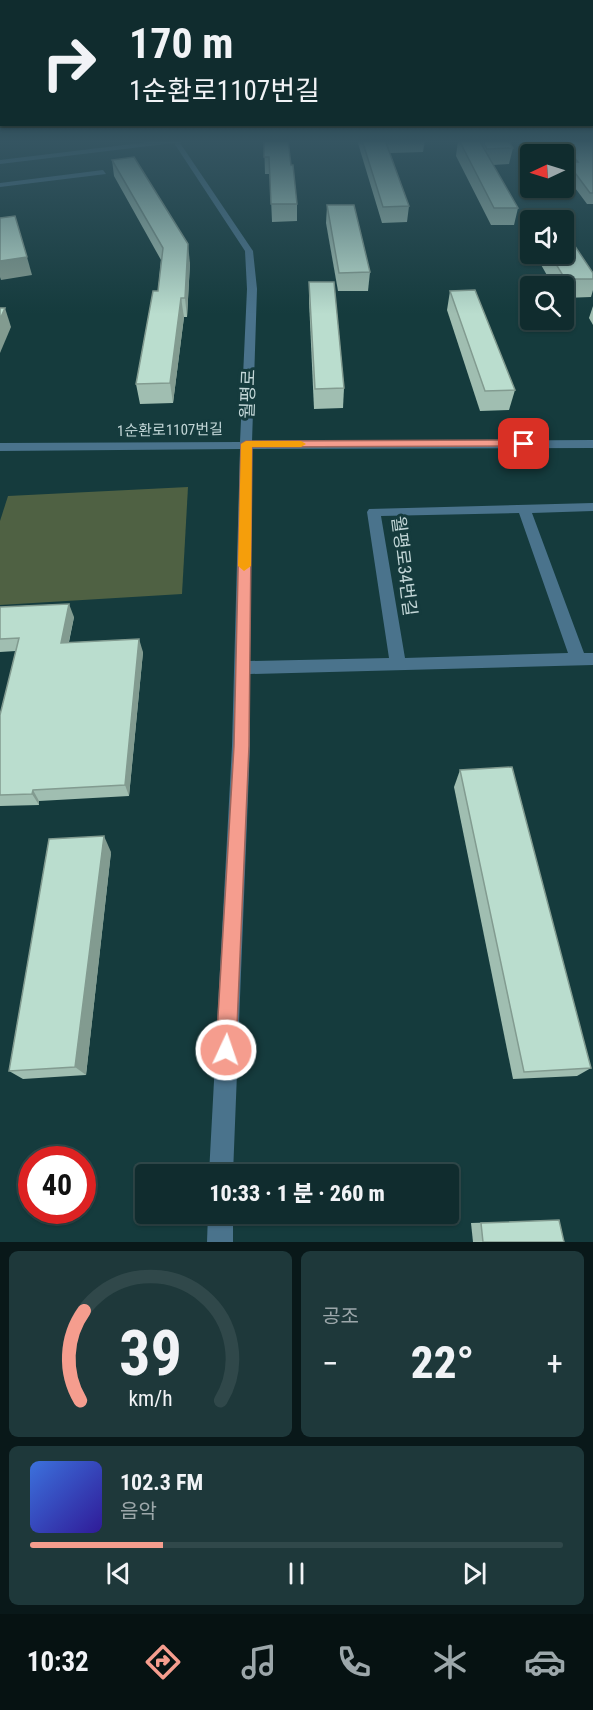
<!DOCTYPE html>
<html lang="ko">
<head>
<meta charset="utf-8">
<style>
	body { margin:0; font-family:"Roboto Condensed","Noto Sans KR",sans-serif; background:#1e383a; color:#f1f3f6; height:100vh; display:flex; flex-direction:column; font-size:22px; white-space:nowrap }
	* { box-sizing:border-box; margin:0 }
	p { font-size:20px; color:#9ca7aa }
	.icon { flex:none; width:33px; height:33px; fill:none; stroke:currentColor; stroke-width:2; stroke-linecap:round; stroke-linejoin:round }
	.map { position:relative; height:1242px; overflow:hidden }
	.panel { display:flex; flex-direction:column; gap:9px; padding:9px; background:#091819; flex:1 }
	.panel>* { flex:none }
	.banner { position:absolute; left:0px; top:0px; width:594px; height:126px; box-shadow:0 2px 4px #0004,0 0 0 2px #30484a; background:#102c2e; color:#f1f3f6; overflow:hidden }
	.needle { width:39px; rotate:266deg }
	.controls { position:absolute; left:520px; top:144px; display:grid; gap:12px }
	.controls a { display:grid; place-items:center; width:54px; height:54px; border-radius:6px; background:#102c2e; box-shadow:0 2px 4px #0004,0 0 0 2px #30484a; font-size:30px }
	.speed { position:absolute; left:18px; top:1146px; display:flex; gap:12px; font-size:30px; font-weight:700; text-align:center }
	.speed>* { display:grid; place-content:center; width:78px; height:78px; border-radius:50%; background:#102c2e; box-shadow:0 2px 4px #0004,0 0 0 2px #30484a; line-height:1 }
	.speed .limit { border:9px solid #d22; background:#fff; color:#111 }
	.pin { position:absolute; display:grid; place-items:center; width:51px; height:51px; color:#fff; margin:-26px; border-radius:12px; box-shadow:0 3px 9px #0006 }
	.me { position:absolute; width:66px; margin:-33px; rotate:3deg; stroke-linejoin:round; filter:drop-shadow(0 0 4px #0008) }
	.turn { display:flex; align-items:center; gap:21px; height:126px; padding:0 30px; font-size:27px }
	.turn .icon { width:78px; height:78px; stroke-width:2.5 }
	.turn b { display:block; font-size:42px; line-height:51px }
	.big { font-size:45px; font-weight:800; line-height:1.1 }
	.panel .tile { flex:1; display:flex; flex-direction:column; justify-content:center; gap:9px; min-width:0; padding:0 21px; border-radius:9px; background:#1e383a }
	.panel .dial { align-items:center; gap:0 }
	.dial svg { height:156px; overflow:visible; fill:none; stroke:#30484a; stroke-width:7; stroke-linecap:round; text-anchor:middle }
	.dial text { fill:#f1f3f6; stroke:none }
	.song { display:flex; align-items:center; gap:18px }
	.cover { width:72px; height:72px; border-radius:9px; background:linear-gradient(135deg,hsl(220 70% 55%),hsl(250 70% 35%)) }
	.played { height:6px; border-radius:3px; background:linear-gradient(90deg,#f59d8e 25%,#30484a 25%) }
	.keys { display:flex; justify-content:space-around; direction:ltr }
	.heat { display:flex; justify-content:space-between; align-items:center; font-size:33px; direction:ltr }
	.panel .tiles { flex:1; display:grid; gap:9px; grid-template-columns:1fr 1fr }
	.tile:last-child { grid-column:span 2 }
	.trip { position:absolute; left:135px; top:1164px; width:324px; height:60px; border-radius:6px; background:#102c2e; box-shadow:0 2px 4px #0004,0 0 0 2px #30484a; font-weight:800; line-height:60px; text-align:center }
	.dock { display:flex; height:96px; justify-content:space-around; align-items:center; background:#061212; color:#9ca7aa }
	.dock .icon { width:42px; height:42px }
	.dock .selected { color:#f59d8e }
	.dock b { font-size:27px; color:#f1f3f6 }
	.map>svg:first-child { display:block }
	.green { fill:#4f6143 }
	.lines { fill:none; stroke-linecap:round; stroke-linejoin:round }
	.minor { fill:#4a738c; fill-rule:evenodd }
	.wall { fill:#a0beb1 }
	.shaded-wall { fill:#829b90 }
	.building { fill:#baddce; stroke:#829b90; stroke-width:1.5 }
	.route { fill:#f59d8e; stroke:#9f665c; stroke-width:1.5 }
	.slow { fill:#f59e0b }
	.labels { text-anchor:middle; stroke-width:6; stroke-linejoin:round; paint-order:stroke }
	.far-street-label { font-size:15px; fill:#c2d6d7; stroke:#153b3d }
	.street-label { font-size:18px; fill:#c2d6d7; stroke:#153b3d }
</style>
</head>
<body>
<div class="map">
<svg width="593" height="1242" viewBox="0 0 593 1242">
	<rect width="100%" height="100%" fill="#153b3d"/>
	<polygon class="green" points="188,487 182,594 0,605 0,521 8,496"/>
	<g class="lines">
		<g class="minor">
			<path d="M165 140H188L180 143 253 251 257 289 252 442 593 440V448L252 449 250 661 389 658 367 512 369 509 593 503V511L532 513 584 653H593V665L250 674V746L233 1174H209L232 746 240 449 0 451V443L240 442 247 289 245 251 174 143 0 164V160ZM519 513 568 653 405 658 381 516Z"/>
			<polygon points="103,170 106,174 0,187 0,183"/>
			<polygon points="208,1214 233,1214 233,1242 207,1242"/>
		</g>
	</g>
	<g class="wall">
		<polygon points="264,140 291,165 297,204 297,221 272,222 270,174 265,174"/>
		<polygon points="357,140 425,140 423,152 390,153 409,206 407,222 382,223"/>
		<polygon points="458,140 508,140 513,148 509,164 493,165 518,208 514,225 491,225 456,156"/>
		<polygon points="550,140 593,140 593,204 587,204 564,173 567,162 564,159 564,154 561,154"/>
		<polygon points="112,160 190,263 187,317 184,317 173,403 140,404 136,384 158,291 161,260 114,176"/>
		<polygon points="327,205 370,272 368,291 338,291 326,223"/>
		<polygon points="524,211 531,220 531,247 520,229"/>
		<polygon points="535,254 564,254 593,273 593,290 591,297 564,298 564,286 553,286"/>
		<polygon points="309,282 344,388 343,408 314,409 309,301"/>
		<polygon points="450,291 515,390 509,410 480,411 447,310"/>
		<polygon points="593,306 593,325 589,318"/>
		<polygon points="0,607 74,617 69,642 143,652 129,796 39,801 39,805 0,806 0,715 16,651 0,652"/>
		<polygon points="460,770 591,1068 577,1076 513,1079 454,787"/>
		<polygon points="111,852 86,1075 23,1079 9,1071"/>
		<polygon points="559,1220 564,1242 473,1242 471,1223"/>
	</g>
	<g class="shaded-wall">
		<polygon points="188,244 190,263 187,317 185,298"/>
		<polygon points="27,257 32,275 1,280 0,277 0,261"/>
		<polygon points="181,298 184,317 173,403 170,383"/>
		<polygon points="5,308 11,327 0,353 0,319"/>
		<polygon points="69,604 74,617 66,655 61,643"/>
		<polygon points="139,639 143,652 129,796 125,785"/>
		<polygon points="33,790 39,801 39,805 32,794"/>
		<polygon points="104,836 111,852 86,1075 75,1067"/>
	</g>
	<g class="building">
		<polygon points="264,140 288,140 291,165 293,165 297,204 271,204 269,157 264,157"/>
		<polygon points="362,140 385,140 409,206 383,207"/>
		<polygon points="459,140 479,140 518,208 494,208"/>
		<polygon points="482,140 508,140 513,148 487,149"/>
		<polygon points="560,140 593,140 593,193 590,193 567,162 578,162"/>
		<polygon points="134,157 188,244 185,298 181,298 170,383 136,384 153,291 158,291 163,248 112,160"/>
		<polygon points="327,205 354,205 370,272 339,273"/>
		<polygon points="524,211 551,211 558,220 531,220 531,222"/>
		<polygon points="15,216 27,257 0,261 0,218"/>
		<polygon points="564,230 593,273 593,279 565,279 550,254 564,254"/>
		<polygon points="309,282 334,282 344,388 315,389"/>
		<polygon points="475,290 515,390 485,391 450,291"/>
		<polygon points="0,308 5,308 0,319"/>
		<polygon points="69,604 61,643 139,639 125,785 33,790 32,794 0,795 0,715 19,638 0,639 0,607"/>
		<polygon points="512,767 591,1068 524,1072 460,770"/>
		<polygon points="104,836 75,1067 9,1071 49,839"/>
		<polygon points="559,1220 564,1242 483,1242 481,1223"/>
	</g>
	<linearGradient id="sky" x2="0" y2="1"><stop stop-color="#0c2022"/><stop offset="0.45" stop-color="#355562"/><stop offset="1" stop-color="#355562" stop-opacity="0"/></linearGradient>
	<rect width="593" height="314" fill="url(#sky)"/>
	<polygon class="route" points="524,440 527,441 527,446 252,447 249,746 236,1050 233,1057 226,1060 219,1057 216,1050 234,746 241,444 246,441"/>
	<polygon class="slow" points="246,441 301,441 306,444 301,447 252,447 251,566 244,571 238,566 241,444"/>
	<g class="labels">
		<g class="far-street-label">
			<text transform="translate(170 430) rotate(-1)" y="5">1순환로1107번길</text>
		</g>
		<g class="street-label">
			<text transform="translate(248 394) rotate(-88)" y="6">월평로</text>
			<text transform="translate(404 566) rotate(83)" y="6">월평로34번길</text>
		</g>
	</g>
</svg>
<div class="controls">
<a><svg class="needle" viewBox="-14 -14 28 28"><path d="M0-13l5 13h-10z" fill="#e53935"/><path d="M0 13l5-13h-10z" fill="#9ca7aa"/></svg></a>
<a><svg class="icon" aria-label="sound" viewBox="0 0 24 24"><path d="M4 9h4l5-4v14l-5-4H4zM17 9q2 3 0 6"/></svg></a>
<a><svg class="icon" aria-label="search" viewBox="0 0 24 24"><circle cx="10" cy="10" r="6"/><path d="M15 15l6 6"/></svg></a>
</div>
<div class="speed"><div class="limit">40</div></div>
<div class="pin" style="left:524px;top:444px;background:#d93025"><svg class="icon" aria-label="arrive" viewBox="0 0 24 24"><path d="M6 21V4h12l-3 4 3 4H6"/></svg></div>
<svg class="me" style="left:226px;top:1050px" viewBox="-20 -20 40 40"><circle r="17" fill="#f59d8e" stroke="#fff" stroke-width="3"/><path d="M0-11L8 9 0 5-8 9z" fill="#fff"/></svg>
<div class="trip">10:33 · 1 분 · 260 m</div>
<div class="banner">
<div class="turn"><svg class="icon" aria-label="right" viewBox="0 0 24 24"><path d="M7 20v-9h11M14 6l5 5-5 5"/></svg><div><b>170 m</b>1순환로1107번길</div></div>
</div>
</div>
<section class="panel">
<div class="tiles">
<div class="tile dial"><svg viewBox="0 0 100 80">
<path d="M14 69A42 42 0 1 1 86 69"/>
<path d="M14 69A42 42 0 0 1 16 23" stroke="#f59d8e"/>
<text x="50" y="56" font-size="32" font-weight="700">39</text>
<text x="50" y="72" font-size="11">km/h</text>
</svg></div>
<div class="tile"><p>공조</p>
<div class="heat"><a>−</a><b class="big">22°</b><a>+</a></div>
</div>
<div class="tile">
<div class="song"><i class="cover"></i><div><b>102.3 FM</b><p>음악</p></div></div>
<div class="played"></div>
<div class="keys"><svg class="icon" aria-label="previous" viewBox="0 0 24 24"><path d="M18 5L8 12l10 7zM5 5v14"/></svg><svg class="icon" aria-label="pause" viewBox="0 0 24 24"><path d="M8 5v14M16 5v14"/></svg><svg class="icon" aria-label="next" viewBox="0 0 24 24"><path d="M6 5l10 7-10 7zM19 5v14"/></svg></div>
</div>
</div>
</section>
<nav class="dock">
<b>10:32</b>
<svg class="icon selected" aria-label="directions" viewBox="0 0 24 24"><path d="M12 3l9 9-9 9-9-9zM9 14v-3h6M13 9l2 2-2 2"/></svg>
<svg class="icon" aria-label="music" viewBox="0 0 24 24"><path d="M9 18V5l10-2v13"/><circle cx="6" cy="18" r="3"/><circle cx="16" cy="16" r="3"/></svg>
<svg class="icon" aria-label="phone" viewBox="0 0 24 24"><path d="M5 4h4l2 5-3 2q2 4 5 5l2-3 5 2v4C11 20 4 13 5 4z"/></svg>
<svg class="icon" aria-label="climate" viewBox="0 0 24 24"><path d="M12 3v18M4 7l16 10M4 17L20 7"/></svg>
<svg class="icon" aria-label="car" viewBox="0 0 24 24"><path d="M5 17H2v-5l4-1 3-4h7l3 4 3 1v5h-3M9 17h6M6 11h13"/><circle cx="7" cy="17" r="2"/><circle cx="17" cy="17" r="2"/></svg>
</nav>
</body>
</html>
